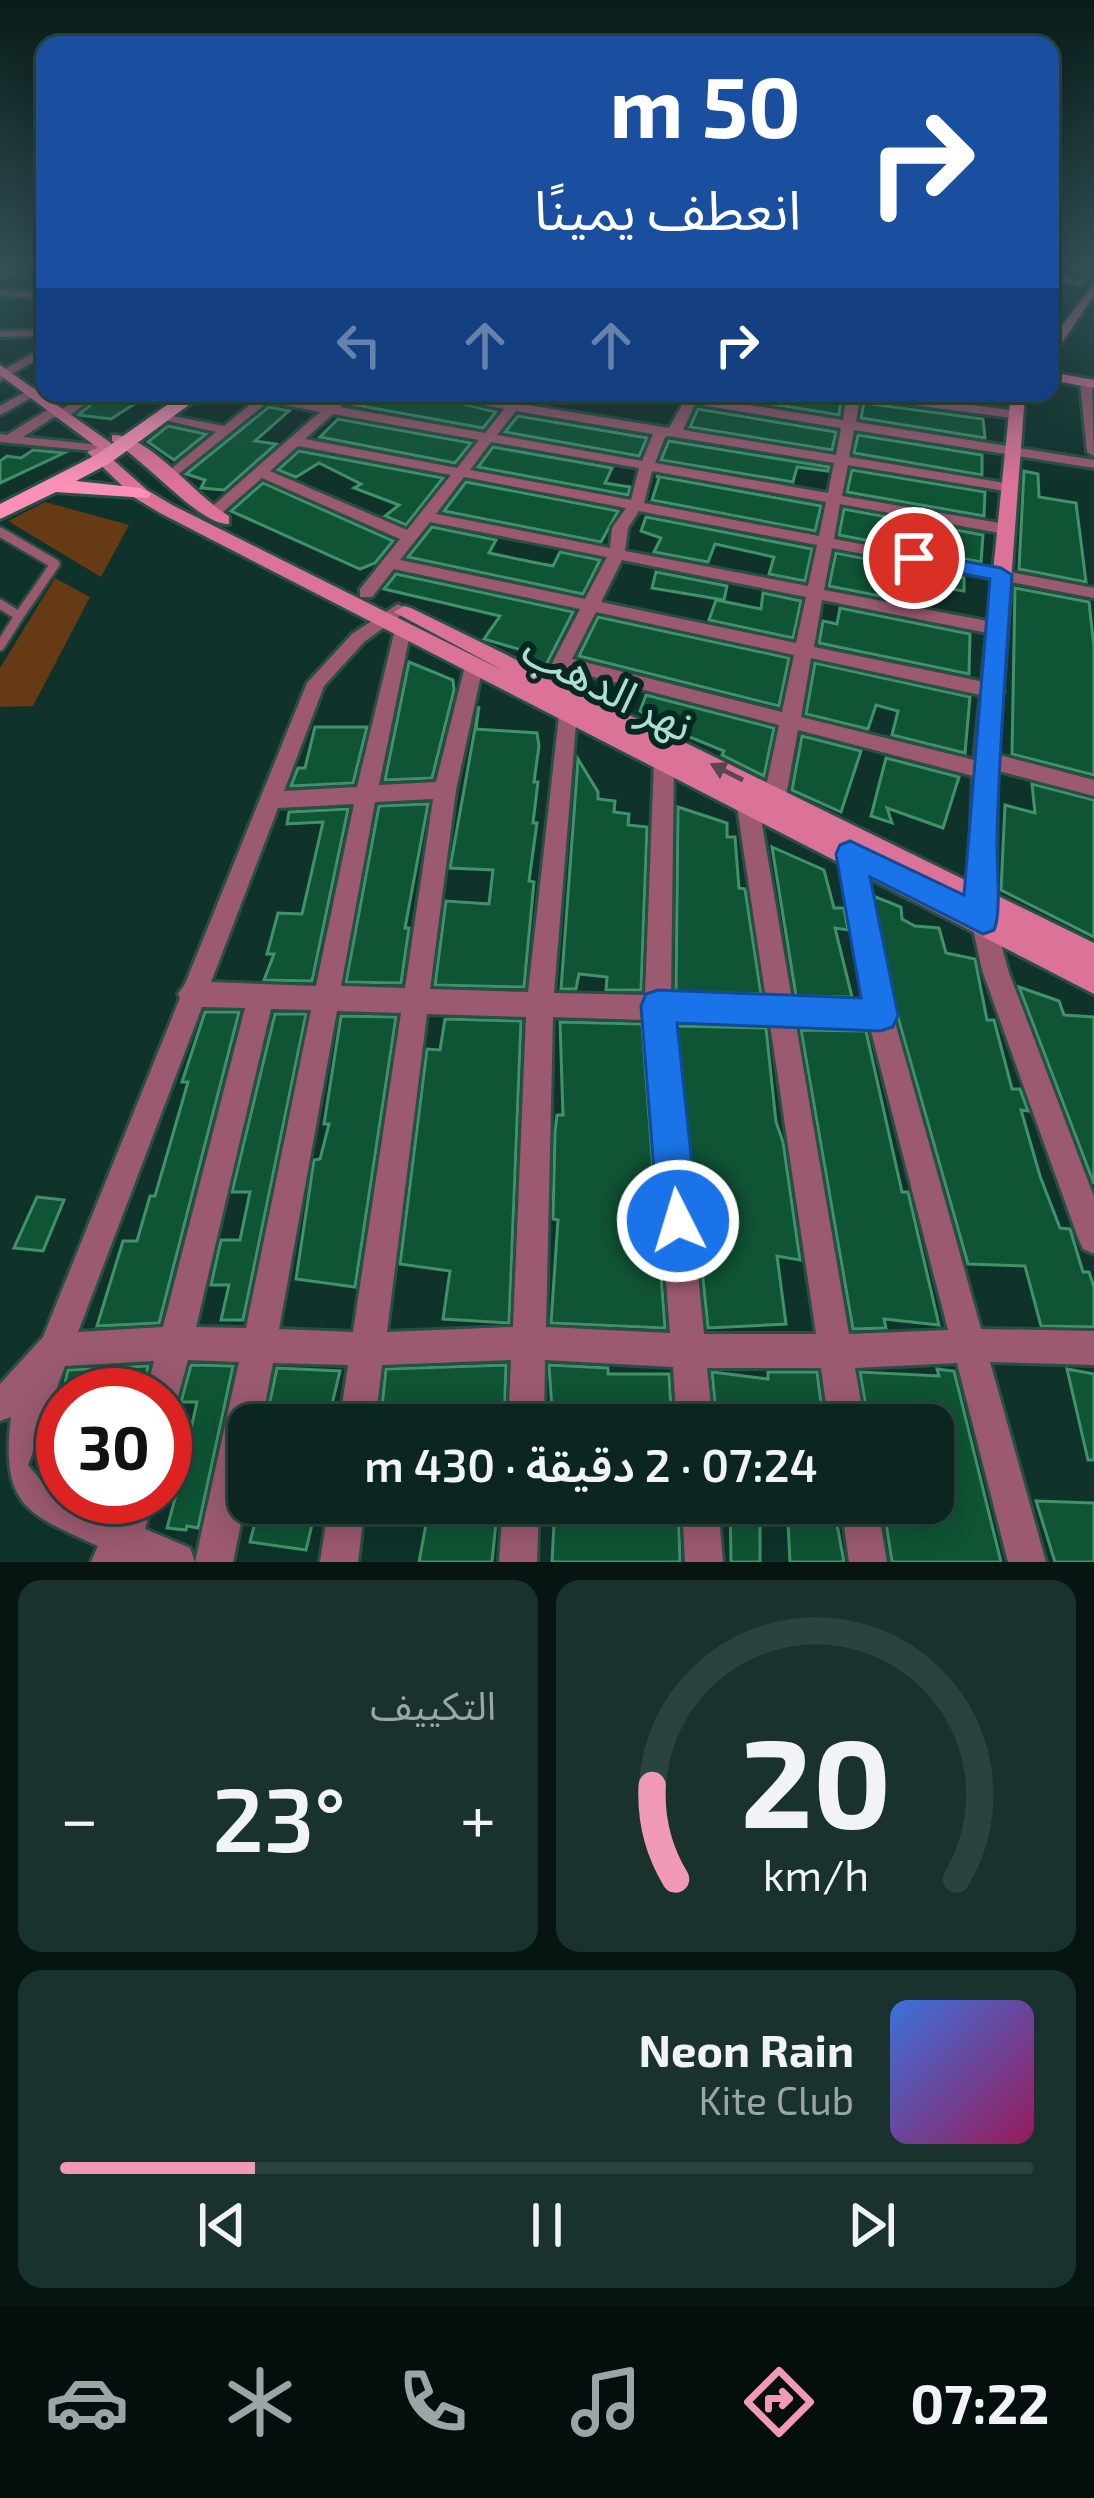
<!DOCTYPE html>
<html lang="ar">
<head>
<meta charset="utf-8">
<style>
	body { margin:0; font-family:"Exo 2","Noto Sans Arabic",sans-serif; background:#19322d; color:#f1f3f6; direction:rtl; height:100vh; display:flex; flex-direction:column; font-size:45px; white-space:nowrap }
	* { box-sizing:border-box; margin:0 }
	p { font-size:39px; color:#9aa5a5 }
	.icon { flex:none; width:66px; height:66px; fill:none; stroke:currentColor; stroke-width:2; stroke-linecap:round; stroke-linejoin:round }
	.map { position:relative; height:1562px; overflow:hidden; direction:ltr }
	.sheet { display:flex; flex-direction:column; gap:18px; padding:18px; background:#061512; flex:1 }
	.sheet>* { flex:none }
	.guide { position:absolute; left:36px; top:36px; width:1023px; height:366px; border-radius:24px; box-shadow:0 6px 30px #0003,0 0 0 3px #2b433e; direction:rtl; background:#1a4fa0; color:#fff; overflow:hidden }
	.speed { position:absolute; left:36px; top:1368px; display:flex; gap:24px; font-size:60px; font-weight:700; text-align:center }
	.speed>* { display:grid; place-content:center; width:156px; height:156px; border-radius:50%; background:#0b2620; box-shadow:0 6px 30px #0003,0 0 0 3px #2b433e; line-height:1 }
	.speed .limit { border:18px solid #d22; background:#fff; color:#111 }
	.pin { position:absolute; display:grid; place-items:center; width:102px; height:102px; color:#fff; margin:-51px; border:6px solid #fff; border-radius:50%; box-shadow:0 3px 12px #0007 }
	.me { position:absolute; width:132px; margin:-66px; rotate:355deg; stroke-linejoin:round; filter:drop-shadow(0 0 9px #0008) }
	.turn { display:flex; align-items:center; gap:42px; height:252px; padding:0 60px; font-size:54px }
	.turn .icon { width:156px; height:156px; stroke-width:2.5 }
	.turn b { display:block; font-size:84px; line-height:102px }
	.lanes { display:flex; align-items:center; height:114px; padding:0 60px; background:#0003; justify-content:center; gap:60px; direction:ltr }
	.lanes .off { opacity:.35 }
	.big { font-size:90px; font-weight:600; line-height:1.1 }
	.sheet .card { flex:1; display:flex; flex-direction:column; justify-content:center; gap:18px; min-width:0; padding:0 42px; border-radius:24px; background:#19322d }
	.sheet .dial { align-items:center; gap:0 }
	.dial svg { height:312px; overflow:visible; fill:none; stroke:#2b433e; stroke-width:7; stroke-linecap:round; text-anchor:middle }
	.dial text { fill:#f1f3f6; stroke:none }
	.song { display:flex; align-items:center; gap:36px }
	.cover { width:144px; height:144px; border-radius:18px; background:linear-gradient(135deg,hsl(220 70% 55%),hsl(330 70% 35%)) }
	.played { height:12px; border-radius:6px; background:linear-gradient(90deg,#f09ab6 20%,#2b433e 20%) }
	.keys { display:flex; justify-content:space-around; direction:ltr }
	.heat { display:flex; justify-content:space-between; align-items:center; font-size:66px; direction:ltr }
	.sheet .tiles { flex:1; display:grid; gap:18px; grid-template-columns:1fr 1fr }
	.card:last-child { grid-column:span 2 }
	.trip { position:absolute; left:228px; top:1404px; width:726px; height:120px; border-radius:24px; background:#0b2620; box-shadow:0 6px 30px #0003,0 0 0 3px #2b433e; font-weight:600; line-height:120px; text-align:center; direction:rtl }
	.dock { display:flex; height:192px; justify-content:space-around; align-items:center; background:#040f0d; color:#9aa5a5 }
	.dock .icon { width:84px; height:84px }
	.dock .current { color:#f09ab6 }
	.dock b { font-size:54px; color:#f1f3f6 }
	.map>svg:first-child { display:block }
	.green { fill:#653a14 }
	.building { fill:#0f5435; stroke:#409369; stroke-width:3 }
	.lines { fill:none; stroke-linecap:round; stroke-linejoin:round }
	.lane-far1-casing { stroke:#284e46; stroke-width:9 }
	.lane-casing { stroke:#284e46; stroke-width:14 }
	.street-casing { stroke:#284e46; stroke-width:6 }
	.secondary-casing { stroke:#284e46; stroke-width:6 }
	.primary-casing { stroke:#284e46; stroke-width:6 }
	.lane-far1 { stroke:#9b5a70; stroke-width:6 }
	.lane { stroke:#9b5a70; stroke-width:9 }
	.street { fill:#9b5a70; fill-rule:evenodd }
	.secondary { fill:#db7297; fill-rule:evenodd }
	.primary { fill:#fd90b6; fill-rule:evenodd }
	.oneway { fill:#5a4650 }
	.route { fill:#1a73e8; stroke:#114b97; stroke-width:3 }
	.labels { text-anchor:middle; stroke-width:12; stroke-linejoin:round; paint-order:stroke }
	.street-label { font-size:45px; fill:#aeded3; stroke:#042821 }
</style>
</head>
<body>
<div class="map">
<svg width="1094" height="1562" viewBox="0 0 1094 1562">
	<rect width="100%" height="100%" fill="#0f322b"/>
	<g class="green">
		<polygon points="45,502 129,525 101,577 8,521"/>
		<polygon points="55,578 90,597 33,706 0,707 0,668"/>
	</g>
	<g class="building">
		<polygon points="359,393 420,393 496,412 483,428 350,404"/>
		<polygon points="705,393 842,393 839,415"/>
		<polygon points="103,395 142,399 111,419 78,415"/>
		<polygon points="864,403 983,419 985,438 861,418"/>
		<polygon points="269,407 289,411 255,441 276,444 224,490 201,488 205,480 186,474"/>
		<polygon points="698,409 836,432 832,450 690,427"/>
		<polygon points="518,416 647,438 639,456 505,432"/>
		<polygon points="338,419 471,443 455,463 320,437"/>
		<polygon points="168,426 206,434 174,460 148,442"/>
		<polygon points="858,435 982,455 982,475 854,453"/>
		<polygon points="669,441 829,467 828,471 797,467 793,482 661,460"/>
		<polygon points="493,447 612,468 605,483 630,487 628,495 478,467"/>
		<polygon points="33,450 64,453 0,483 0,461 7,456 21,458"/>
		<polygon points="299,451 443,478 406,525 385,516 399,505 354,488 361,484 319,463 296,477 278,470"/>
		<polygon points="852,470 985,492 984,516 847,492"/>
		<polygon points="1024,471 1038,474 1039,497 1076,503 1086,582 1019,569"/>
		<polygon points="656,476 821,506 815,531 652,500 659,478"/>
		<polygon points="466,482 618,511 601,542 444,511"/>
		<polygon points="263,483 393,541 375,563 360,569 231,511"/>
		<polygon points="844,509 983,535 981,562 839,535"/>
		<polygon points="646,517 812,549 805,581 769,574 774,557 715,544 708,562 654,552 661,538 641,531"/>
		<polygon points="432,527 496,540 489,553 532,562 553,566 560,552 600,560 583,594 408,557"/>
		<polygon points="836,553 964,578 964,591 892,580 890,598 829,586"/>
		<polygon points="656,572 727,586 724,600 652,588"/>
		<polygon points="396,574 573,612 546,665 521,657 525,651 484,639 500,616 384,589"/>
		<polygon points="1015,588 1089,602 1094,647 1094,775 1012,754"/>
		<polygon points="763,593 801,601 793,638 709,620 716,600 761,609"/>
		<polygon points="840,608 970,634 969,674 819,643 823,621 837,624"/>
		<polygon points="598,617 789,658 779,706 579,656"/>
		<polygon points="409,662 453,680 454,690 432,778 385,780"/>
		<polygon points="815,663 970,697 965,753 892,735 898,711 876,705 868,729 806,714"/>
		<polygon points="646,695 774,728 764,776 722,755 724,751 660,725 640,711"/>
		<polygon points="479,706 476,729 537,733 539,746 534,782 538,782 533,823 537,823 529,881 534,882 524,987 435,985 446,901 489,904 493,870 450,868"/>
		<polygon points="315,727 367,727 353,783 291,786 298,768 305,768"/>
		<polygon points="802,736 861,751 841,812 792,790"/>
		<polygon points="886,758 959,777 943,828 887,808 892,823 871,816"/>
		<polygon points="578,759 598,792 598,799 615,801 614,812 629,814 628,825 647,827 641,990 606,990 607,977 579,974 576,989 561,989"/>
		<polygon points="1032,784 1094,800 1094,937 1001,890 1005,805 1035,813"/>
		<polygon points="428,804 405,928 409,928 401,983 346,982 379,806"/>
		<polygon points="678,807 727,823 727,837 735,837 739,888 745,889 761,994 676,992"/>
		<polygon points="348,809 312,981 264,980 274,954 267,954 278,913 302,914 323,822 287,824 289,812"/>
		<polygon points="772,847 824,870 834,908 844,908 848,930 835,928 852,997 796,996"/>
		<polygon points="873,896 901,907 902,919 915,926 939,928 946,953 975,959 987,1020 994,1020 1012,1089 1020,1089 1028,1111 1021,1110 1040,1176 1060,1228 1070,1229 1083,1272 1089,1272 1094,1287 1094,1327 1041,1326 1025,1266 968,1264 897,1014"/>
		<polygon points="1019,987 1059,1001 1064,1015 1094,1017 1094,1184"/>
		<polygon points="205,1012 239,1012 159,1323 97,1326 123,1241 137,1241 150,1196 155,1196 188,1082 182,1082"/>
		<polygon points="275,1014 306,1014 243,1320 221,1320 229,1285 211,1285 221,1240 240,1240 250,1192 232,1192"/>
		<polygon points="341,1016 396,1017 355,1287 296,1279 314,1160 320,1159 329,1124 324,1124"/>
		<polygon points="445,1019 521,1021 509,1323 443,1319 450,1271 400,1264 427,1049 440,1050"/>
		<polygon points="560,1022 642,1024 665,1328 551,1323 558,1220 553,1219 555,1132 557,1115 563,1115"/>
		<polygon points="677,1026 766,1028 776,1122 783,1142 800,1260 777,1256 786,1324 708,1328"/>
		<polygon points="801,1030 866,1031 902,1192 908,1192 939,1325 884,1319 886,1328 853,1329"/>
		<polygon points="37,1197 64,1200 43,1251 14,1248"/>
		<polygon points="191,1365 233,1366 198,1528 187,1526 186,1530 167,1528 182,1473 168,1473 174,1451 186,1451 197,1402 181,1402"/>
		<polygon points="506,1365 504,1425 380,1425 386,1369"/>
		<polygon points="549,1365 608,1368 608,1374 669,1374 672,1425 598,1425 598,1413 568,1408 567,1425 553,1425"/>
		<polygon points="148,1366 142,1395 62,1395 68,1370"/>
		<polygon points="277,1368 340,1371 327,1425 272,1425 277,1407 269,1406"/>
		<polygon points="937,1369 954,1371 1001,1562 892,1562 883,1504 930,1508 933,1425 869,1425 860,1372 939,1376"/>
		<polygon points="1067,1369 1094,1374 1094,1460 1088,1460"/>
		<polygon points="712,1372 768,1379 768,1372 817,1372 824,1425 717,1425"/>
		<polygon points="1036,1501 1094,1503 1094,1562 1055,1562"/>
		<polygon points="260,1503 317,1503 306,1550 250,1542"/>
		<polygon points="430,1503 498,1503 492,1562 419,1562"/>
		<polygon points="564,1503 678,1503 680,1562 552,1562 555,1504"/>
		<polygon points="730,1503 760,1503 760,1562 731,1562"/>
		<polygon points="787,1503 833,1503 844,1562 790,1562"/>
	</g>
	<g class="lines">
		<defs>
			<g id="lane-far1">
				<polyline points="1073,266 1090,269"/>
				<polyline points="1050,278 1080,283"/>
			</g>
			<g id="lane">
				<polyline points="0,532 55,564 19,616"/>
				<polyline points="0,604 19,616 0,646"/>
			</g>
			<g id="street">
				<polygon points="13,266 24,266 0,281 0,274"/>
				<polygon points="0,290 45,292 45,298 0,296"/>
				<polygon points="45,330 45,336 0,337 0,331"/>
				<polygon points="45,347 45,355 0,381 0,372"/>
				<polygon points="1086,379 1092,383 1094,456 1087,452 1080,383"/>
				<polygon points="45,381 45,390 0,415 0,406"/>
				<polygon points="86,393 100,393 65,419 54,417 23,437 100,445 105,446 105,452 0,442 0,434 7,435 50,408 61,410"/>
				<path d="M264 393H278L276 396 328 405 342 393H355L340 407 485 433 504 409 424 393H453L509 402 516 393H529L521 404 669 428 689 393H701L699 397 843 420 847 393H882L1018 411 1019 414 1013 418 860 398 856 422 1094 460V468L854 430 849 457 1011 484 1018 488 1011 492 848 465 842 496 1005 524 1013 529 1005 534 840 504 834 539 1094 588V598L832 548 824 590 998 623 1007 629 998 635 822 600 814 647 994 684 1004 691 994 698 811 658 801 717 978 761 981 754 988 752 1094 780V796L995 770 992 777 985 779 798 730 786 796 783 802H767L764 796 779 725 567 670 558 688H544L542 683 580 609 394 569 372 597H360V589L400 539 262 478 217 517H207V511L320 412 268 402 170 481 163 477 165 474 216 432 156 418 162 414 224 426ZM695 404 841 428 836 455 683 430ZM516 411 653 434 642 461 497 435ZM333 414 479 440 457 468 305 439ZM669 436 834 463 828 493 655 463 665 437ZM491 442 639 468 631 500 470 470ZM298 446 451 475 407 530 270 471ZM652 471 826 502 819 536 644 503ZM464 477 626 508 612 528 610 548 436 514ZM639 511 817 545 808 586 625 551 628 528ZM430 522 607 557 585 599 400 560ZM622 560 806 597 796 643 601 602ZM596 612 794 655 782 712 572 659Z"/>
				<path d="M398 604 407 609 404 613 364 642 324 686 284 791 357 787 396 625H408L411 629 379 785 436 782 465 666 474 660 481 662 483 666 456 790 430 989 528 992 560 707 567 705 577 712 554 993 645 995 654 762 657 756 664 754 674 762 671 996 766 999 737 807 740 801H756L759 807 792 1000 865 1002 839 854 842 847 850 845 858 847 893 1015 981 1329 1094 1331V1365L990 1362 1046 1562H1008L957 1363 855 1368 865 1425H829L821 1368H707L713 1425H677L673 1367 545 1360 544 1425H508L511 1360 382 1365 375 1425H339L348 1365 273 1363 261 1425H249V1485L233 1562H91L98 1546C29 1514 0 1508 11 1417L0 1421V1384L43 1337 180 998 178 994 185 984 307 683 352 634ZM433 799 405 988 341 986 375 802ZM354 804 316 986 211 982 278 808ZM202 1007 245 1008 163 1327 78 1332ZM271 1009 311 1010 246 1328 196 1327ZM337 1011 401 1013 353 1332 279 1329ZM427 1014 526 1017 513 1327 387 1332ZM553 1017 646 1020 670 1333 546 1327ZM672 1021 770 1024 816 1334H704ZM796 1025 870 1027 948 1330 849 1334ZM188 1360 239 1362 195 1562 190 1548 145 1529 153 1497H117L112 1514 75 1497H63V1491L42 1482 28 1465 65 1366 154 1361 146 1395H165V1411L175 1407Z"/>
				<polygon points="983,909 992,912 995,920 1008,970 1094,1197 1094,1254 1083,1249 1078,1238 982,970 971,920 974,912"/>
				<polygon points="329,1503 365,1503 358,1562 320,1562"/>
				<polygon points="503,1503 539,1503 537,1562 499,1562"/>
				<polygon points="682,1503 718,1503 723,1562 685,1562"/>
				<polygon points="841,1503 877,1503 887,1562 849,1562"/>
			</g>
			<g id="secondary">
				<polygon points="1094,284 1094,295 1055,353 1050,354 1050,341"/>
				<polygon points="0,365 111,443 111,449 102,450 147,490 172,505 504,671 394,612 404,606 411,608 969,882 973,771 1011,393 1025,393 997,771 996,895 1094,943 1094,994 160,513 135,498 87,452 98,448 0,375"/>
				<polygon points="1050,372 1094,380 1094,388 1050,380"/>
				<path d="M112 435C148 433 196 497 229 516V524C200 526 144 458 112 441Z"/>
			</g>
			<polygon id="primary" points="184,393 205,393 110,463 76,481 141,488 151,494 148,498 56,492 0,519 0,504 96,455"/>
		</defs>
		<use href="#lane-far1" class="lane-far1-casing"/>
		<use href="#lane" class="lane-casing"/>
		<use href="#street" class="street-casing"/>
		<use href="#secondary" class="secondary-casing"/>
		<use href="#primary" class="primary-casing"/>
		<use href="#lane-far1" class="lane-far1"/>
		<use href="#lane" class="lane"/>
		<use href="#street" class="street"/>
		<use href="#secondary" class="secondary"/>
		<use href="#primary" class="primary"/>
	</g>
	<defs><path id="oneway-solid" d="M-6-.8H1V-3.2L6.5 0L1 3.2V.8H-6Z" transform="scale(3)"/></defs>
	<use class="oneway" href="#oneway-solid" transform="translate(727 772) rotate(-153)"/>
	<linearGradient id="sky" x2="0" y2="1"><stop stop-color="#081c18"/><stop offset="0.55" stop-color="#314f55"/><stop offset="1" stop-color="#314f55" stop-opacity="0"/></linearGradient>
	<rect width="1094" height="484" fill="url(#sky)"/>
	<path class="route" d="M914 552 1001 568 1012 575C1006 662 999 750 997 837 996 860 1002 913 994 930L983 934 870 877 898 1015 893 1027 880 1031 677 1023 698 1221 692 1235 678 1241 664 1235 658 1221 641 1006 646 994 658 990 861 998 836 854 840 845 850 841 964 895 990 579 906 563V554Z"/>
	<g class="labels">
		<g class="street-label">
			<text transform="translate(608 687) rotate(27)" y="16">نهر الدهب</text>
		</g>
	</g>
</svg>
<div class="speed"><div class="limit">30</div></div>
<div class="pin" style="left:914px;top:558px;background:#d93025"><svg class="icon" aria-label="arrive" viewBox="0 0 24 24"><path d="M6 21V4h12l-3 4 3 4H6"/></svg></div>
<svg class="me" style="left:678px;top:1221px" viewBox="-20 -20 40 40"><circle r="17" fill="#1a73e8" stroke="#fff" stroke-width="3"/><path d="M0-11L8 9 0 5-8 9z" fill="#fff"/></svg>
<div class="trip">07:24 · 2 دقيقة · 430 m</div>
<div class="guide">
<div class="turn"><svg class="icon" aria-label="right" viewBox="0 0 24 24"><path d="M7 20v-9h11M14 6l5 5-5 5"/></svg><div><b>50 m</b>انعطف يمينًا</div></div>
<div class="lanes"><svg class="icon off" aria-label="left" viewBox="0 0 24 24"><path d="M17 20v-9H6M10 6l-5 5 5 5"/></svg><svg class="icon off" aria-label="ahead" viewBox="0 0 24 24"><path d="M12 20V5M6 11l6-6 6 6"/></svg><svg class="icon off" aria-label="ahead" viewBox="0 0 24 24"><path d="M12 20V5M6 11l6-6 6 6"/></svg><svg class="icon" aria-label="right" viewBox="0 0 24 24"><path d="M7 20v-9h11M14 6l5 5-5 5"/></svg></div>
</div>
</div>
<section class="sheet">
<div class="tiles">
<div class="card dial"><svg viewBox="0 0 100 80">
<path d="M14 69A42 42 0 1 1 86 69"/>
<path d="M14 69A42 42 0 0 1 8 45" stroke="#f09ab6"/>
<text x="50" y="56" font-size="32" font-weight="700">20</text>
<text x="50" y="72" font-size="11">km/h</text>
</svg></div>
<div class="card"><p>التكييف</p>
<div class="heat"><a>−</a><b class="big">23°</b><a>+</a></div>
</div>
<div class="card">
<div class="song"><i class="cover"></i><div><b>Neon Rain</b><p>Kite Club</p></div></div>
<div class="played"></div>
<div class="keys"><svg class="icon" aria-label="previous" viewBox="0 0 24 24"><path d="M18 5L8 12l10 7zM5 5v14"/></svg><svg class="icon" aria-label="pause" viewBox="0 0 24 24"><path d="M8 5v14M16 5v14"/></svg><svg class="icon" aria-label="next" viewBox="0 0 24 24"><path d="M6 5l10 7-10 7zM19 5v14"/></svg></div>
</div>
</div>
</section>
<nav class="dock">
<b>07:22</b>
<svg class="icon current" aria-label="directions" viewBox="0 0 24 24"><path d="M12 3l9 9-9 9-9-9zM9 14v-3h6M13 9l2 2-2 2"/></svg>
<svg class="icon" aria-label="music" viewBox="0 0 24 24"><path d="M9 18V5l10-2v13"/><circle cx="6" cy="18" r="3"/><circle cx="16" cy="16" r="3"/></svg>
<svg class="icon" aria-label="phone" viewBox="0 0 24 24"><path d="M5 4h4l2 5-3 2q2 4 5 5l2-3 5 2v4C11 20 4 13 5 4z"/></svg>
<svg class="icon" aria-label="climate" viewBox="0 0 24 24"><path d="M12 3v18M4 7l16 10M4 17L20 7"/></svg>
<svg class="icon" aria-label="car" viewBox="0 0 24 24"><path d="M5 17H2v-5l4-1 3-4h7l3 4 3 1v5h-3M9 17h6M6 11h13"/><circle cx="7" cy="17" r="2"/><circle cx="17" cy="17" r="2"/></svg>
</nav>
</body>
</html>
